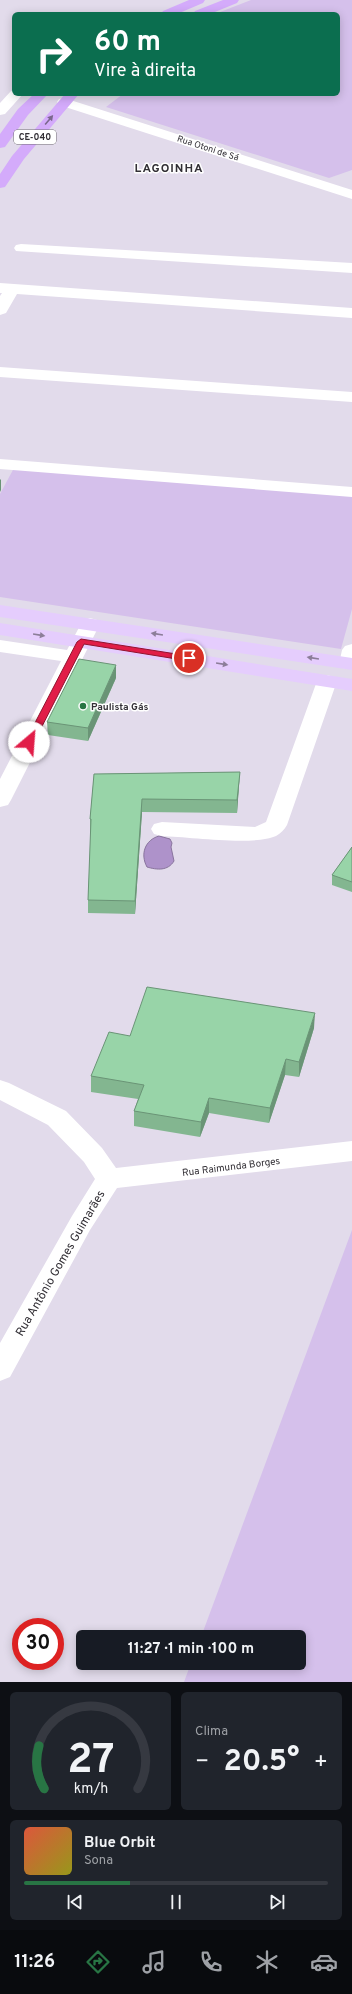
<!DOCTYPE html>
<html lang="pt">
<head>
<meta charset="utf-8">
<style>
	body { margin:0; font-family:Overpass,sans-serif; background:#20242c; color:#f1f3f6; height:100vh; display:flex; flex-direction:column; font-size:15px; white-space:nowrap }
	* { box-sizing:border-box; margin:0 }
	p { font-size:13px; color:#9ea1a6 }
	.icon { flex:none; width:22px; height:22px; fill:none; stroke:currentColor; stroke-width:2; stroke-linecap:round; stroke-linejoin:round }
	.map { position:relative; height:1682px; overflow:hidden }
	.panel { display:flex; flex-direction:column; gap:10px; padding:10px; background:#0d0f14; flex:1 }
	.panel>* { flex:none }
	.guide { position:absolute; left:12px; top:12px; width:328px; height:84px; border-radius:6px; box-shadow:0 2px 10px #0003; background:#0b6e4f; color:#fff; overflow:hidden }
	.speed { position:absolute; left:12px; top:1618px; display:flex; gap:8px; font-size:20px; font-weight:700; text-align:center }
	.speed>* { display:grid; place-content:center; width:52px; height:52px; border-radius:50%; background:#171b24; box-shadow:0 2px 10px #0003; line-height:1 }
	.speed .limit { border:6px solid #d22; background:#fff; color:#111 }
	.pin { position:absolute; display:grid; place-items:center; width:34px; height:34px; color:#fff; margin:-17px; border:2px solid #fff; border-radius:50%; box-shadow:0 1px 4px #0007 }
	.me { position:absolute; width:44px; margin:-22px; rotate:27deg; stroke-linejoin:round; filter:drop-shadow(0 0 3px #0008) }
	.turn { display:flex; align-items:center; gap:14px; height:84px; padding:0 16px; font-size:18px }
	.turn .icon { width:52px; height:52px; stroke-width:2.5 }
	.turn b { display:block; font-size:28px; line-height:34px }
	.big { font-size:30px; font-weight:700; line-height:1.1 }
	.panel .widget { flex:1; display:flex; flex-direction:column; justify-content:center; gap:6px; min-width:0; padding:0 14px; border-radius:6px; background:#20242c }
	.panel .dial { align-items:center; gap:0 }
	.dial svg { height:104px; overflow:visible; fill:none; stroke:#363941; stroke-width:7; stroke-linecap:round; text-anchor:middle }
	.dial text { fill:#f1f3f6; stroke:none }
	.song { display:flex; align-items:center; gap:12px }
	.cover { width:48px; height:48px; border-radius:6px; background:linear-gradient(135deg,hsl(10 70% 55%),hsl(60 70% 35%)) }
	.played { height:4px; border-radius:2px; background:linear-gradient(90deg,#287544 35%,#363941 35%) }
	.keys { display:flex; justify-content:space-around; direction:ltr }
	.heat { display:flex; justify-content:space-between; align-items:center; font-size:22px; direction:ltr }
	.panel .tiles { flex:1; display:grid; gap:10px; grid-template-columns:1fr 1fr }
	.widget:last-child { grid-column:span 2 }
	.trip { position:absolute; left:76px; top:1630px; width:230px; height:40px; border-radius:6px; background:#171b24; box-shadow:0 2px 10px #0003; font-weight:700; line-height:40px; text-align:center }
	.tab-bar { display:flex; height:64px; justify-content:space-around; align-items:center; background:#090b0e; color:#9ea1a6 }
	.tab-bar .icon { width:28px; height:28px }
	.tab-bar .active { color:#287544 }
	.tab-bar b { font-size:18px; color:#f1f3f6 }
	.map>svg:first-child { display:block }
	.green { fill:#d5c0eb }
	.water { fill:#ae92ca; stroke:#89749d }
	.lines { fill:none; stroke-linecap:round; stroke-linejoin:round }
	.minor { fill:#fff; fill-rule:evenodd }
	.major { fill:#e5cdfd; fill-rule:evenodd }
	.highway { fill:#d4abfb; fill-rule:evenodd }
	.wall { fill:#83b690 }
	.shaded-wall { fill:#6a9476 }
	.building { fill:#98d4a8; stroke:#6a9476 }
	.oneway { fill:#7b678e }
	.oneway2 { fill:#8c7e99 }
	.route { fill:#e11d48; stroke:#92132f }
	.poi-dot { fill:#287544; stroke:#fff; stroke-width:1.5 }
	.labels { text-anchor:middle; stroke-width:3; stroke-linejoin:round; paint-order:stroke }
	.shield { fill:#fff; stroke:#706d72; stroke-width:1 }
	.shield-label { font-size:9px; font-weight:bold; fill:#322f35 }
	.far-street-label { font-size:9px; fill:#322f35; stroke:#fff }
	.poi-label { font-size:10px; font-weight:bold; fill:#322f35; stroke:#fff; text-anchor:start }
	.street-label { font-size:10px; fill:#322f35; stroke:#fff }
	.far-district-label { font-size:12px; font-weight:bold; letter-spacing:1px; fill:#322f35; stroke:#fff }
	.near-street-label { font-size:12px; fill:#322f35; stroke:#fff }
</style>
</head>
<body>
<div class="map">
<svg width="352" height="1682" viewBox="0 0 352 1682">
	<rect width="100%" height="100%" fill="#e2dbeb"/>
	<g class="green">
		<polygon points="251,0 352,0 352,170 329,178 106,107 123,94 338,94 338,14 215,14"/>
		<polygon points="14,468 352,495 352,609 341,649 0,597 0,494"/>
		<polygon points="352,1230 352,1682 184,1682 191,1663 299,1663 299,1637 201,1637"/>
	</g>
	<path class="water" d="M159 836 170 839 172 843 171 847 174 861C168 871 157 870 147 867 140 854 145 840 159 836Z"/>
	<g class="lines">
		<g class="minor">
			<polygon points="11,91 14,91 14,94 23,94 5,114 0,115 0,103"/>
			<polygon points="64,98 352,190 352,199 59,105 57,102 59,99"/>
			<polygon points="21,244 352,263 352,273 16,251 14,248 16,245"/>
			<polygon points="0,283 352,308 352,318 17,294 6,313 0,315 0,296 2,293 0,293"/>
			<polygon points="0,367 352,392 352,402 0,377"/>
			<polygon points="0,459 352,487 352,497 0,469"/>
			<polygon points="90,618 97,620 100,624 11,800 8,805 0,807 0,779 61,661 0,652 0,640 67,650 83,620"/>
			<polygon points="352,644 352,669 342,668 339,664 342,650 345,646"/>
			<path d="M327 675 334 677 337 681 287 825C284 830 281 833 276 836 254 846 189 837 162 836L154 834 151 829 154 824 162 822 255 827 266 822 317 681 320 677Z"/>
			<polygon points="0,1080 9,1083 66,1111 102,1148 116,1168 352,1141 352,1161 117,1188 90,1230 10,1377 0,1381 0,1343 72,1216 95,1179 84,1162 48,1125 0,1100"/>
		</g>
		<g class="major">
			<polygon points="0,605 352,658 352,670 0,617"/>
			<polygon points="0,623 352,679 352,691 0,635"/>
		</g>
		<g class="highway">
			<polygon points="189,0 205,0 203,3 177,14 161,14 163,11"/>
			<polygon points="223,0 239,0 237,3 210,14 193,14 195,11"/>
			<polygon points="34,94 48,94 28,115 5,147 0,148 0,134 18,109"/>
			<polygon points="65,94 79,94 24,159 5,187 0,188 0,174 12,156"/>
		</g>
	</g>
	<g class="wall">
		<polygon points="116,678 88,741 48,735 47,722"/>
		<polygon points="240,772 239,785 237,813 142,812 135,914 88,913 88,900 91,832 90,832 90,819 94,774"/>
		<polygon points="352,847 352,892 332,885 332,875"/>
		<polygon points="314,1028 299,1077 285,1075 269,1123 209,1113 200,1137 134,1126 134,1111 138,1099 91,1092 91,1076 130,1036"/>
	</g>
	<g class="shaded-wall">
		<polygon points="1,479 1,490 0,492 0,480"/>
		<polygon points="116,665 116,678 88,741 88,728"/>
		<polygon points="240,772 239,785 237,813 237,800"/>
		<polygon points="142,799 142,812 135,914 135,901"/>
		<polygon points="315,1013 314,1028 299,1077 299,1062"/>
		<polygon points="286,1059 285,1075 269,1123 270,1108"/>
		<polygon points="209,1098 209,1113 200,1137 201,1122"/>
	</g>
	<g class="building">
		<polygon points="79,659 116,665 88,728 47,722"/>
		<polygon points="240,772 237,800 142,799 135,901 88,900 91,819 90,819 94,774"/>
		<polygon points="352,847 352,882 332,875"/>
		<polygon points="147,987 315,1013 299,1062 286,1059 270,1108 209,1098 201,1122 134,1111 144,1085 91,1076 109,1032 130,1036"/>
	</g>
	<defs><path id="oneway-solid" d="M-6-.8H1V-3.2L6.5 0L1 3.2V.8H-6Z"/></defs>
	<use class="oneway" href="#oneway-solid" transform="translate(49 120) rotate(-50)"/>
	<g class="oneway2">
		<use href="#oneway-solid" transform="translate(157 634) rotate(-171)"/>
		<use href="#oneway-solid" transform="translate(39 635) rotate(9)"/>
		<use href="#oneway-solid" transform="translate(313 658) rotate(-171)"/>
		<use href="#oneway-solid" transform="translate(222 664) rotate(9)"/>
	</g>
	<polygon class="route" points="81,639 189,656 193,658 189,661 84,644 34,742 29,745 26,744 25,742 77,642"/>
	<circle class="poi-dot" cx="83" cy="706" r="4"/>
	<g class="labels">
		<rect class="shield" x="14" y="130" width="42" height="14" rx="3"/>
		<g class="shield-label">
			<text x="35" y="140">CE-040</text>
		</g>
		<g class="far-street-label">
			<text transform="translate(208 148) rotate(18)" y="3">Rua Otoni de Sá</text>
		</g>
		<g class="poi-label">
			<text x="91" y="710">Paulista Gás</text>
		</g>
		<g class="street-label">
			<text transform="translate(231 1166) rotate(-7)" y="4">Rua Raimunda Borges</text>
		</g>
		<g class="far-district-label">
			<text x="169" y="172">LAGOINHA</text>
		</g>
		<g class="near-street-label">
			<text transform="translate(60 1263) rotate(-60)" y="4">Rua Antônio Gomes Guimarães</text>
		</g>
	</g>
</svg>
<div class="speed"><div class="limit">30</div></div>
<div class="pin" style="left:189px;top:658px;background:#d93025"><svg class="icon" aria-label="arrive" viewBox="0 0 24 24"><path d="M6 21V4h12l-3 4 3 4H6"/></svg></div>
<svg class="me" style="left:29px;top:742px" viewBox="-20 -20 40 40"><circle r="19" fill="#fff"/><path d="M0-13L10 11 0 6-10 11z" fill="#e11d48"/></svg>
<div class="trip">11:27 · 1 min · 100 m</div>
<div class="guide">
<div class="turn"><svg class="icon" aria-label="right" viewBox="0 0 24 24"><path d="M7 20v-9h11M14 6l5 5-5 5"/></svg><div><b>60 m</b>Vire à direita</div></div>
</div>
</div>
<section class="panel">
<div class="tiles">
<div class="widget dial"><svg viewBox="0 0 100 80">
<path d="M14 69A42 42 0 1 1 86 69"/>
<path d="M14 69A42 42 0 0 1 10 36" stroke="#287544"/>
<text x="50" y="56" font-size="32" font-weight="700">27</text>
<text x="50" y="72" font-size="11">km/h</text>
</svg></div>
<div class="widget"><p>Clima</p>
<div class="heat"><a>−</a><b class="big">20.5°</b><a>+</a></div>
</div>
<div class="widget">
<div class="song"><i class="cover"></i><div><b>Blue Orbit</b><p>Sona</p></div></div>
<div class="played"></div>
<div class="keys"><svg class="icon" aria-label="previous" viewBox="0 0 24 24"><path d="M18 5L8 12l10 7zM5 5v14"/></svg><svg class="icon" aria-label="pause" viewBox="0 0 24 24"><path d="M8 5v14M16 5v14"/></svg><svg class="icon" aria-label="next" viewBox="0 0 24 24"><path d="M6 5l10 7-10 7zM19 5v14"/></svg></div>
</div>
</div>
</section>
<nav class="tab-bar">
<b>11:26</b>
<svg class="icon active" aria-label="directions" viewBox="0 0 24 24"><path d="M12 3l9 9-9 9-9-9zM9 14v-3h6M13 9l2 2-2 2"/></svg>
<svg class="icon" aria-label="music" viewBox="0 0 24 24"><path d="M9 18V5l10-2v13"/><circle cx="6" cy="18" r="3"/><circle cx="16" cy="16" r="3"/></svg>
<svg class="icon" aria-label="phone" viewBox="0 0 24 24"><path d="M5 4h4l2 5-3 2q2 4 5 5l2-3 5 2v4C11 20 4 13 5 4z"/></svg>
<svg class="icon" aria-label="climate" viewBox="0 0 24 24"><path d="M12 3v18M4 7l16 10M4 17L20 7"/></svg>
<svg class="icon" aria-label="car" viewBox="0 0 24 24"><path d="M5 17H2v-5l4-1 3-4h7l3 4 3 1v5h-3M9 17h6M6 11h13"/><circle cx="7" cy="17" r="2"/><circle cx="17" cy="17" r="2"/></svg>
</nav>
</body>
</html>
